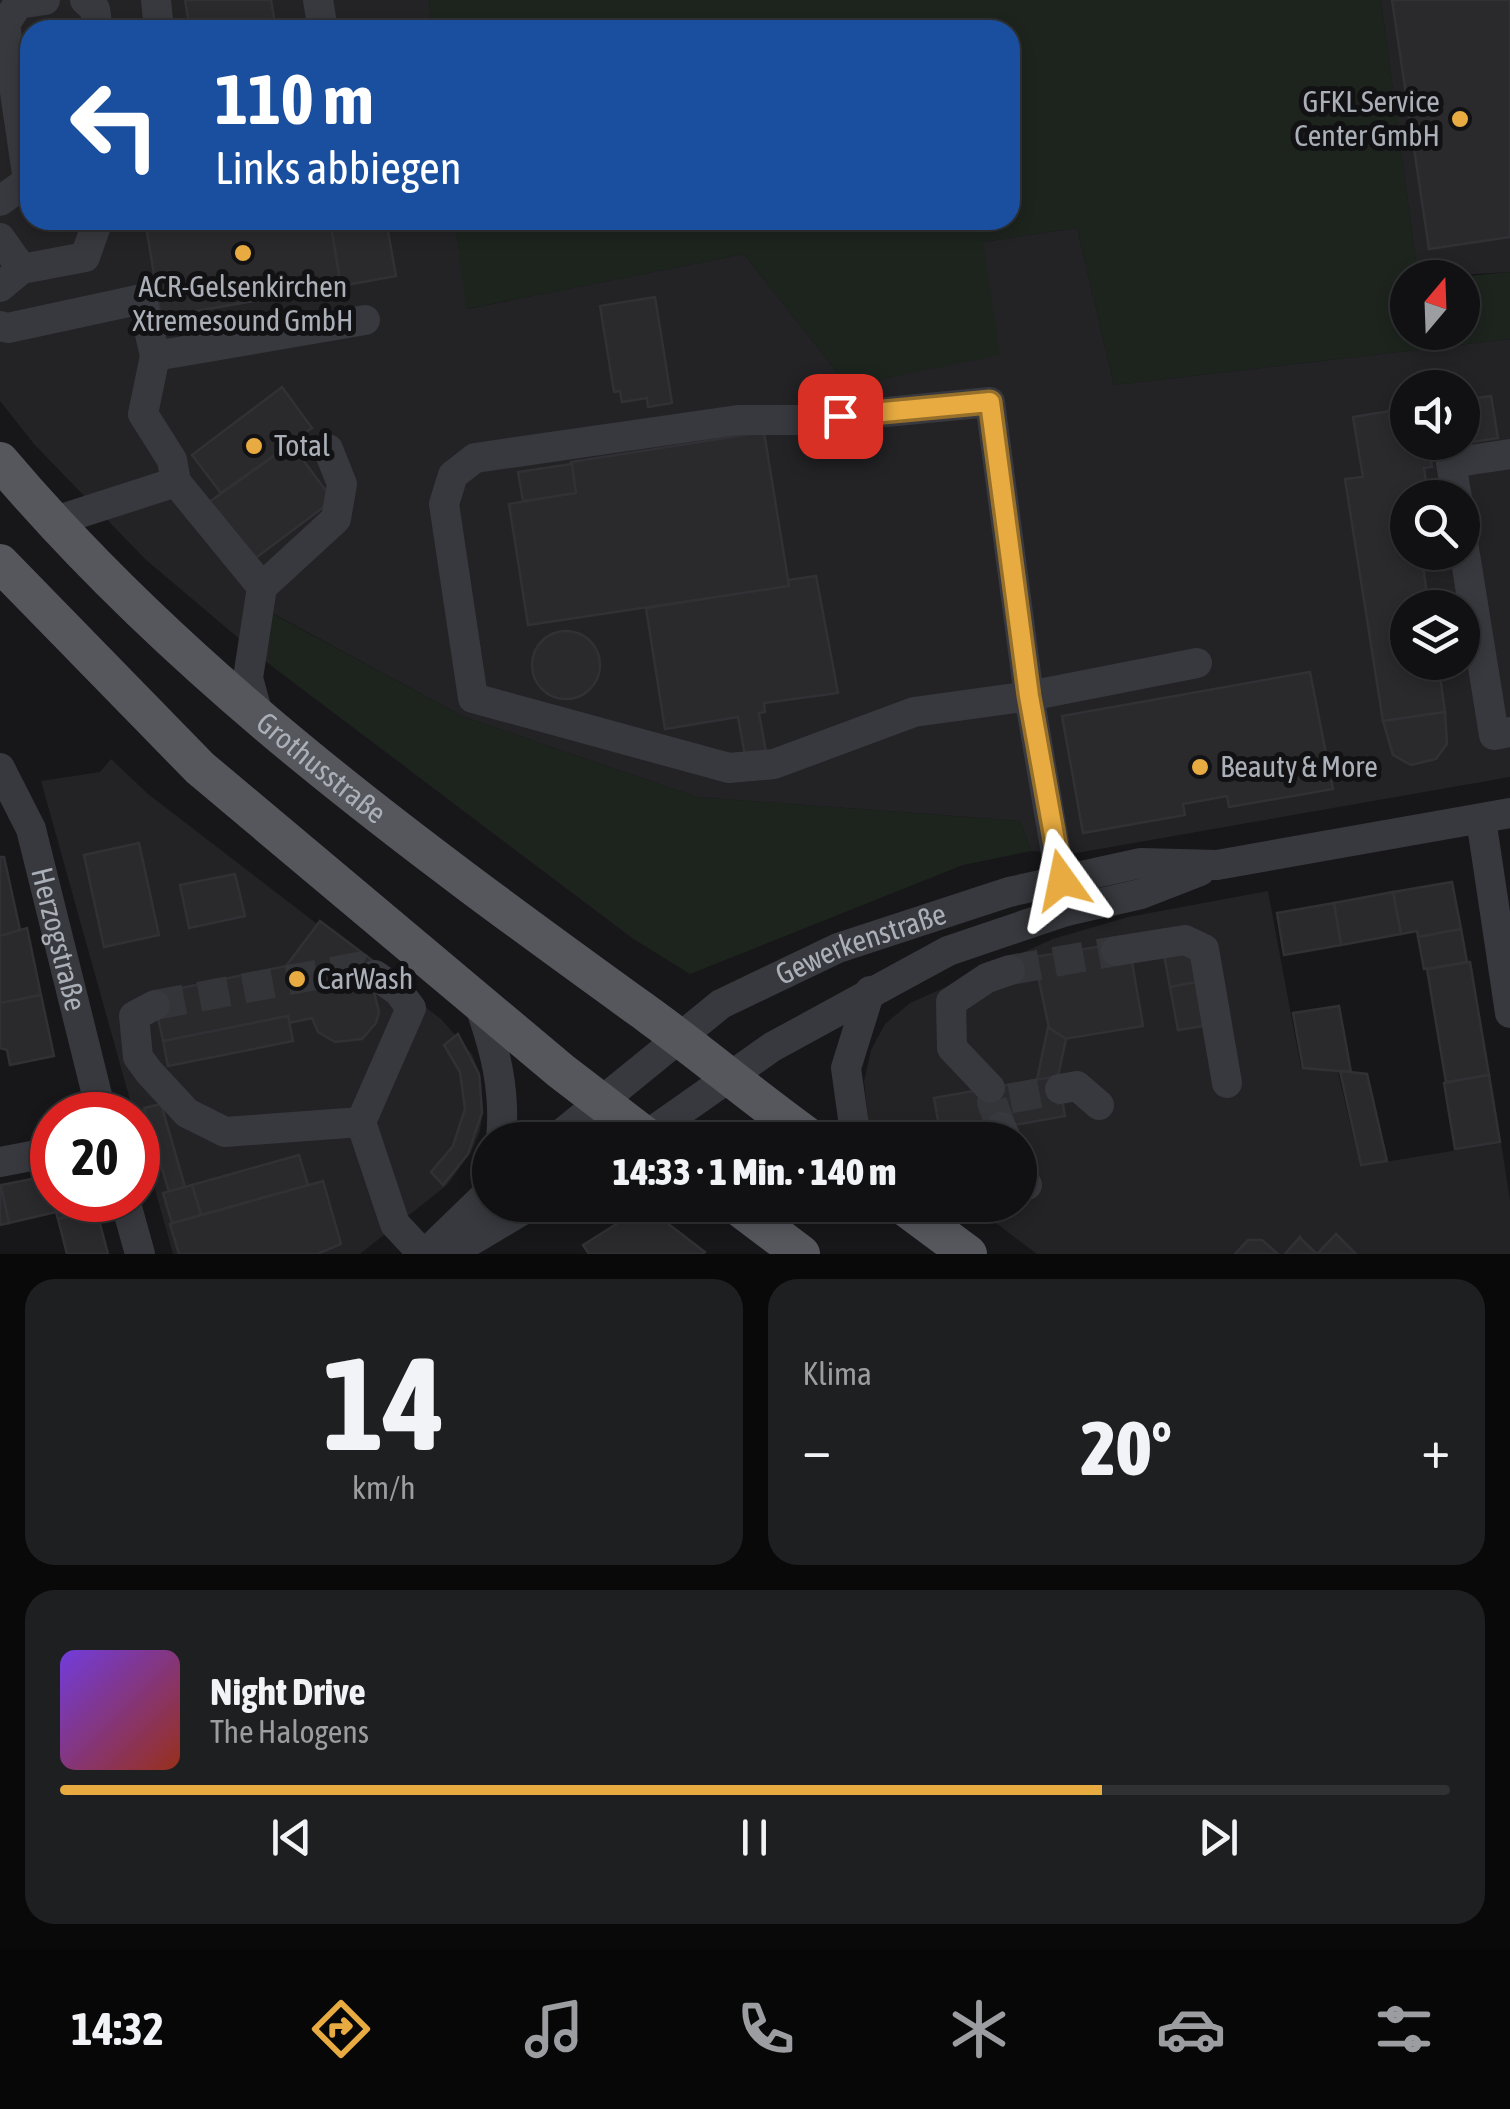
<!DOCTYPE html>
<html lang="de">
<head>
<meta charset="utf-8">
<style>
	body { margin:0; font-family:"Asap Condensed",sans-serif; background:#1e1f21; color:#f1f3f6; height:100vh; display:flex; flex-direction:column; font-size:38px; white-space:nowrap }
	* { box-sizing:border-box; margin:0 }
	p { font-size:32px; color:#9c9da0 }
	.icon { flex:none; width:55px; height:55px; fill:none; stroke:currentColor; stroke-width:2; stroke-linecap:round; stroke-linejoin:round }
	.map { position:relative; height:1254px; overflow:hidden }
	.drawer { display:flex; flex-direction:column; gap:25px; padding:25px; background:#09090a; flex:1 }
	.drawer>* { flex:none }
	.hud { position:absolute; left:20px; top:20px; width:1000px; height:210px; border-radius:30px; box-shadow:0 5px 15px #0003,0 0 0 2px #303133; background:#1a4fa0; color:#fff; overflow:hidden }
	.needle { width:65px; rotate:19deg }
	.tools { position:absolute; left:1390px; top:260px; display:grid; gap:20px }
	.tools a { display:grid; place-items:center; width:90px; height:90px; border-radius:50%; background:#111113; box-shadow:0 5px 15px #0003,0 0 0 2px #303133; font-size:50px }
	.speed { position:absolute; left:30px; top:1092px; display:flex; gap:20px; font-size:50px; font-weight:700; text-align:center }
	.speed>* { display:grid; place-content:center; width:130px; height:130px; border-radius:50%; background:#111113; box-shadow:0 5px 15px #0003,0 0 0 2px #303133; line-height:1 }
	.speed .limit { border:15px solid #d22; background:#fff; color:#111 }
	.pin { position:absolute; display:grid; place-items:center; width:85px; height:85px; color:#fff; margin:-42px; border-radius:20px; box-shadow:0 5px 15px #0006 }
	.me { position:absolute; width:110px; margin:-55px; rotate:348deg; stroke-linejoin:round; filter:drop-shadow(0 0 8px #0008) }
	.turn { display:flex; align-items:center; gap:35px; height:210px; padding:0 30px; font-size:45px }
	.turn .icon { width:130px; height:130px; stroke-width:2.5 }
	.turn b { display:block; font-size:70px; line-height:85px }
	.big { font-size:75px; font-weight:800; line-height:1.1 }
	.drawer .tile { flex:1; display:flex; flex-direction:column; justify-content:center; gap:15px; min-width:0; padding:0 35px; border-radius:30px; background:#1e1f21 }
	.drawer .dial { align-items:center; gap:0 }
	.dial b { font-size:130px; line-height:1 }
	.song { display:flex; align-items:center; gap:30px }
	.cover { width:120px; height:120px; border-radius:15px; background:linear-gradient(135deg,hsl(260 70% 55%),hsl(10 70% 35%)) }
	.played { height:10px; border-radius:5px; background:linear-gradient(90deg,#e7ab41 75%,#303133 75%) }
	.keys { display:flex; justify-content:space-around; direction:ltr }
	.heat { display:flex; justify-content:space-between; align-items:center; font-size:55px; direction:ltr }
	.drawer .tiles { flex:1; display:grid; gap:25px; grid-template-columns:1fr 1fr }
	.tile:last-child { grid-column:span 2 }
	.trip { position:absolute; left:472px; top:1122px; width:565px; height:100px; border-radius:50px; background:#111113; box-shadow:0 5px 15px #0003,0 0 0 2px #303133; font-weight:800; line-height:100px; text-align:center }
	.dock { display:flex; height:160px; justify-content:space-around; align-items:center; background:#070708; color:#9c9da0 }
	.dock .icon { width:70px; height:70px }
	.dock .active { color:#e7ab41 }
	.dock b { font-size:45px; color:#f1f3f6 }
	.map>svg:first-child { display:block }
	.built { fill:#232326; fill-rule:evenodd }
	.green { fill:#1d241e }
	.building { fill:#2a2a2d; stroke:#313135; stroke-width:2.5 }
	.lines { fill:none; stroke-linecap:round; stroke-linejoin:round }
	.minor-tunnel { stroke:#343539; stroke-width:30; stroke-dasharray:30 15; stroke-linecap:butt }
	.minor { stroke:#38393e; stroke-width:30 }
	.major { stroke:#55575d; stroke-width:38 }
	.route-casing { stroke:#966f2a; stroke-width:25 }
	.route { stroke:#e7ab41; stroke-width:18 }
	.poi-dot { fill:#e7ab41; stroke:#121214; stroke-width:4 }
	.labels { text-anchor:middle; stroke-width:10; stroke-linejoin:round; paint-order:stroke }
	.poi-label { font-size:30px; fill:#aaafb8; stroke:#121214; text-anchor:start }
	.street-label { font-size:30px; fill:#aaafb8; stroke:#121214 }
</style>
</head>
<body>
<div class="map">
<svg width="1510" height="1254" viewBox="0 0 1510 1254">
	<rect width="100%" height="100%" fill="#171719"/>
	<g class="built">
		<path d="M0 0H429L432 30H30V220H455L467 309 744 254 848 386 983 242 1077 228 1114 385 1510 339V777L1071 854 1031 851 1020 821 697 797 464 717 272 613 269 664 145 559 34 444 0 401ZM1408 388H1462V442H1408ZM1408 498H1462V552H1408ZM1408 608H1462V662H1408Z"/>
		<polygon points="1381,0 1510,0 1510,272 1418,277"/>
		<polygon points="111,759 148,794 441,1019 472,1054 481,1078 483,1107 480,1131 471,1152 447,1185 360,1254 173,1254 41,781 100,772"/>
		<polygon points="1268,891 1301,1068 1338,1072 1360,1166 1501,1143 1510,1200 1510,1254 1037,1254 972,1205 1020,1205 1020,1140 892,1140 868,1120 864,1081 871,1050 885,1024 910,1003 1053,939 1128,917"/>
	</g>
	<g class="green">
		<polygon points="429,0 1381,0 1418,277 1408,278 1408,332 1462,332 1459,277 1510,272 1510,339 1114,385 1077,228 983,242 1000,355 848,386 744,254 466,309 455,220 1010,220 1010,30 432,30"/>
		<polygon points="271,613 464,717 697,797 1020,821 1031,851 963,865 690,974 632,938 269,664"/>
	</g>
	<g class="building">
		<polygon points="185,0 271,0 276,30 190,30"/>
		<polygon points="1392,0 1510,0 1510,237 1429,249"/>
		<polygon points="145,220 330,220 341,286 161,317"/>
		<polygon points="330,220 386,220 396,276 341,286"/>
		<polygon points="655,297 672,403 648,407 647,398 622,402 620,391 614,392 600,306"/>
		<polygon points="282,387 312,428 221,493 192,455"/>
		<polygon points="1491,396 1498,438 1429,449 1432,467 1424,468 1428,498 1408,498 1408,552 1421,552 1429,608 1408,608 1408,662 1438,662 1445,712 1383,721 1345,479 1363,477 1353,417 1408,408 1408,442 1462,442 1462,400"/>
		<polygon points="764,432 789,586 528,625 509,504 576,493 571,462"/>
		<polygon points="291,444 333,500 249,563 205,505"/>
		<polygon points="572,464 576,493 523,501 518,472"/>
		<polygon points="816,576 838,693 764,703 765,712 759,713 766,752 745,756 738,717 665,729 646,608 789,586 788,580"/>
		<circle cx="566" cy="665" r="34"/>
		<polygon points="1310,672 1333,789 1229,807 1227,796 1183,804 1185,815 1083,833 1062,716"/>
		<polygon points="1445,712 1447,744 1436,759 1411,765 1393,755 1383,721"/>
		<polygon points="139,843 159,935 104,947 84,855"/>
		<polygon points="0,857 4,857 20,930 0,936"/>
		<polygon points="235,874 245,916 189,928 180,885"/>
		<polygon points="1452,882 1461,929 1418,937 1417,931 1401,934 1393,892"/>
		<polygon points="1393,892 1401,934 1341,945 1334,903"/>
		<polygon points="1334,903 1341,945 1284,955 1277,913"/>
		<polygon points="320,921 381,967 374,992 379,1012 376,1023 362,1039 335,1042 318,1032 312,1018 289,1023 288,1016 163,1041 153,994 286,966"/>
		<polygon points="27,928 41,995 0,1003 0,936"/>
		<polygon points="1461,929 1467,962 1424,969 1418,937"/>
		<polygon points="1115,944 1132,962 1143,1026 1064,1039 1049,1028 1034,957"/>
		<polygon points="1190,951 1196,982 1170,987 1164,955"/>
		<polygon points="1470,962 1489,1075 1446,1082 1427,969"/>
		<polygon points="1196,982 1204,1026 1178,1030 1170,987"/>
		<polygon points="41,995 54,1056 10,1065 7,1050 0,1048 0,1003"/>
		<polygon points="1339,1006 1351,1072 1303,1068 1293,1013"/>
		<polygon points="288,1016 293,1041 168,1066 163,1041"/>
		<polygon points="1048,1027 1066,1039 1058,1076 1037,1080"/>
		<polygon points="458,1034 479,1074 482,1113 468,1154 443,1185 431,1172 453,1146 465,1109 460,1072 444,1045"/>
		<polygon points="1340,1071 1367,1074 1387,1161 1361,1165"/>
		<polygon points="1489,1075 1500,1142 1455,1149 1444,1083"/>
		<polygon points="1058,1076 1065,1116 941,1138 934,1098"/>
		<polygon points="161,1104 185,1187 169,1192 144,1108"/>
		<polygon points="299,1155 308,1185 201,1215 192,1185"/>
		<polygon points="52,1175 52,1200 91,1200 93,1209 58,1219 56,1212 9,1223 1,1185"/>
		<polygon points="323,1181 341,1244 317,1254 179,1254 170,1224"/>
		<polygon points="0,1184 9,1223 0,1225"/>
		<polygon points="192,1185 201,1215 172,1223 163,1193"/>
		<polygon points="645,1206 705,1252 703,1254 589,1254 583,1245"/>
		<polygon points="96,1209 108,1254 67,1254 58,1219"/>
		<polygon points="1336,1234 1356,1254 1317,1254"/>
		<polygon points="1300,1237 1301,1239 1317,1254 1285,1254"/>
		<polygon points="1248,1240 1262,1240 1278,1254 1235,1254"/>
	</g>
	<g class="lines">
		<g class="minor-tunnel">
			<polyline points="1010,970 1116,951"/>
			<polyline points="155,1005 358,967 375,975"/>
			<polyline points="1001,1127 992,1102 1060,1089"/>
		</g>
		<g class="minor">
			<polyline points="85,0 95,9 98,30"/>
			<polyline points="156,0 159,30"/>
			<polyline points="318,0 323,30"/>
			<polyline points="0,201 28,181 5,24 18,4 45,0"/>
			<polyline points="0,238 22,269"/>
			<polyline points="0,287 22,269 85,257 98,220"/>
			<polyline points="0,326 8,328 142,299 155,356 365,320"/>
			<polyline points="155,356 143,414 172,460 176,482"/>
			<polyline points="1457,498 1451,463 1510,454"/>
			<polyline points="52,522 176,482 262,587 248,678 260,722"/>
			<polyline points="1462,536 1494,735 1510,732"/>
			<polyline points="262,587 336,519 342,484 328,449"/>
			<path id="s1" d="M0 768 31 829 102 1115"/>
			<polyline points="1481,819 1510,1013"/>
			<polyline points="1066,911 1029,696 990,402 803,420 738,420 475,458 453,475 444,504 473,698 729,768 774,764 914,712 1029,696 1197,663"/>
			<polyline points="1116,951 1185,940 1204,949 1227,1083"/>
			<polyline points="375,975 398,991 411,1008 361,1122 395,1224 423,1254"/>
			<path d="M478 1001C495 1048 506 1090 501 1140"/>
			<polyline points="155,1005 134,1016 138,1057 149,1072 187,1113 225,1132 361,1122"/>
			<polyline points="990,1088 952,1048 951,1002 987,978 1010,970"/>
			<polyline points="1060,1089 1077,1086 1099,1105"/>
			<polyline points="1001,1127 1007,1140"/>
			<path id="s2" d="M554 1140 721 1004 838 948 1009 892 1141 863 1217 865 1510 813"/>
			<polyline points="640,1140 772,1047 948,951 1066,911 1141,894 1200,871"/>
			<polyline points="856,1140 846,1068 870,991"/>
			<polyline points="0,1162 52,1152"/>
			<polyline points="1020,1169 1027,1185"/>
			<polyline points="125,1200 140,1254"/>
			<polyline points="425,1254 490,1191"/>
			<polyline points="449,1254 531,1205"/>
		</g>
		<g class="major">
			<path id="s3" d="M0 461C186 681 418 848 650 1016 705 1056 757 1100 813 1140"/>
			<polyline points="0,563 200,768 561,1071 651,1140"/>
			<polyline points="736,1205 801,1254"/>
			<polyline points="902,1205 968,1254"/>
		</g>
	</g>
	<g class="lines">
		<defs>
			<polyline id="route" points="840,416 990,402 1029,696 1062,880"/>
		</defs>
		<use href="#route" class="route-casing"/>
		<use href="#route" class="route"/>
	</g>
	<g class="poi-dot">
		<circle cx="1460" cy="119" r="10"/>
		<circle cx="243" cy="253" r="10"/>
		<circle cx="254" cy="446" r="10"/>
		<circle cx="1200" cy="767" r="10"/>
		<circle cx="297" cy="979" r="10"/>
	</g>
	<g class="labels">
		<g class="poi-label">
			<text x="1440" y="112" text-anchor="end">GFKL Service<tspan x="1440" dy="34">Center GmbH</tspan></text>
			<text x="243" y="297" text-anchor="middle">ACR-Gelsenkirchen<tspan x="243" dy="34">Xtremesound GmbH</tspan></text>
			<text x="274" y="456">Total</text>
			<text x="1220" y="777">Beauty &amp; More</text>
			<text x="317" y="989">CarWash</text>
		</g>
		<g class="street-label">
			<text dy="10" stroke="none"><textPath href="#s3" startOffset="445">Grothusstraße</textPath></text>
			<text dy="10" stroke="none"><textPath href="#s1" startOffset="182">Herzogstraße</textPath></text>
			<text dy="10" stroke="none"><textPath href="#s2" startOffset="368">Gewerkenstraße</textPath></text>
		</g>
	</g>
</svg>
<div class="tools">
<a><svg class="needle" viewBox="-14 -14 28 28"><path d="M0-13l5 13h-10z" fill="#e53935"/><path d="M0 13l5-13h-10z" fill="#9c9da0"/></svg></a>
<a><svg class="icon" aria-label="sound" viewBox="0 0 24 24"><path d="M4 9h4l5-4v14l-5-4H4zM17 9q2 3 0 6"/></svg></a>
<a><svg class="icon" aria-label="search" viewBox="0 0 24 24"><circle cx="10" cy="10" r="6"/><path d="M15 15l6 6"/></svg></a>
<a><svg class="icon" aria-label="layers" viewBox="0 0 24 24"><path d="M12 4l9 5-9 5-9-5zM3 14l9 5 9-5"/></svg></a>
</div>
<div class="speed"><div class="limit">20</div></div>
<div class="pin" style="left:840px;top:416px;background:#d93025"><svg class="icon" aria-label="arrive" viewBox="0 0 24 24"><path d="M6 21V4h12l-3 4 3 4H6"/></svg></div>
<svg class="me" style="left:1062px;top:880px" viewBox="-20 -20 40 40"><path d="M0-17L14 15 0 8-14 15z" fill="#e7ab41" stroke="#fff" stroke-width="4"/></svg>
<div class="trip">14:33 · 1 Min. · 140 m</div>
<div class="hud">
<div class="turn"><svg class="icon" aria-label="left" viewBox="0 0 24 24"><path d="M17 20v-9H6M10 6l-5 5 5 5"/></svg><div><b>110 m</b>Links abbiegen</div></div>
</div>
</div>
<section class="drawer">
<div class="tiles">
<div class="tile dial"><b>14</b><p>km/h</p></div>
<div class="tile"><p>Klima</p>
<div class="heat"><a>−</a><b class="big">20°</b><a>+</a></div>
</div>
<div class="tile">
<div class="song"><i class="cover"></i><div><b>Night Drive</b><p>The Halogens</p></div></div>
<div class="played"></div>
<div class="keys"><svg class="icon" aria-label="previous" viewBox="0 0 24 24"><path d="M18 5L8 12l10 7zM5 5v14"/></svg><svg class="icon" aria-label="pause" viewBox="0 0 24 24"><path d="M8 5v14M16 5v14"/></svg><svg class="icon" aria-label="next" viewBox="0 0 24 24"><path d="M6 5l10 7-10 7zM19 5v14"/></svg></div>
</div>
</div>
</section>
<nav class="dock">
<b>14:32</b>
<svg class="icon active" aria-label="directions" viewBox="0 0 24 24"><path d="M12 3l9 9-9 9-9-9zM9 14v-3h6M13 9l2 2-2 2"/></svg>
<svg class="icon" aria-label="music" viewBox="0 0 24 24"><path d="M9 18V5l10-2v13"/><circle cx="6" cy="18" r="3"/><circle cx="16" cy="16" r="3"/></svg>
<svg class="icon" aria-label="phone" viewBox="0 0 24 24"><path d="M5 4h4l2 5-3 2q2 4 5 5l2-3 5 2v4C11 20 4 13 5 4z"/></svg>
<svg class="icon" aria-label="climate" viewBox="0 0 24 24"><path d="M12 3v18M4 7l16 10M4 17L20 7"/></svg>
<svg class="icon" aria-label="car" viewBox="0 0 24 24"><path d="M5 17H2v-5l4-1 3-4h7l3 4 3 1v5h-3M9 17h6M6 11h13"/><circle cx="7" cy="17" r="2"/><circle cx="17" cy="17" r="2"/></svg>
<svg class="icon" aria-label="filters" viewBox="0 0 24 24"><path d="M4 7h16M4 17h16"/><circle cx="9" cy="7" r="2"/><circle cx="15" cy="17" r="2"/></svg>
</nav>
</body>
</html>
